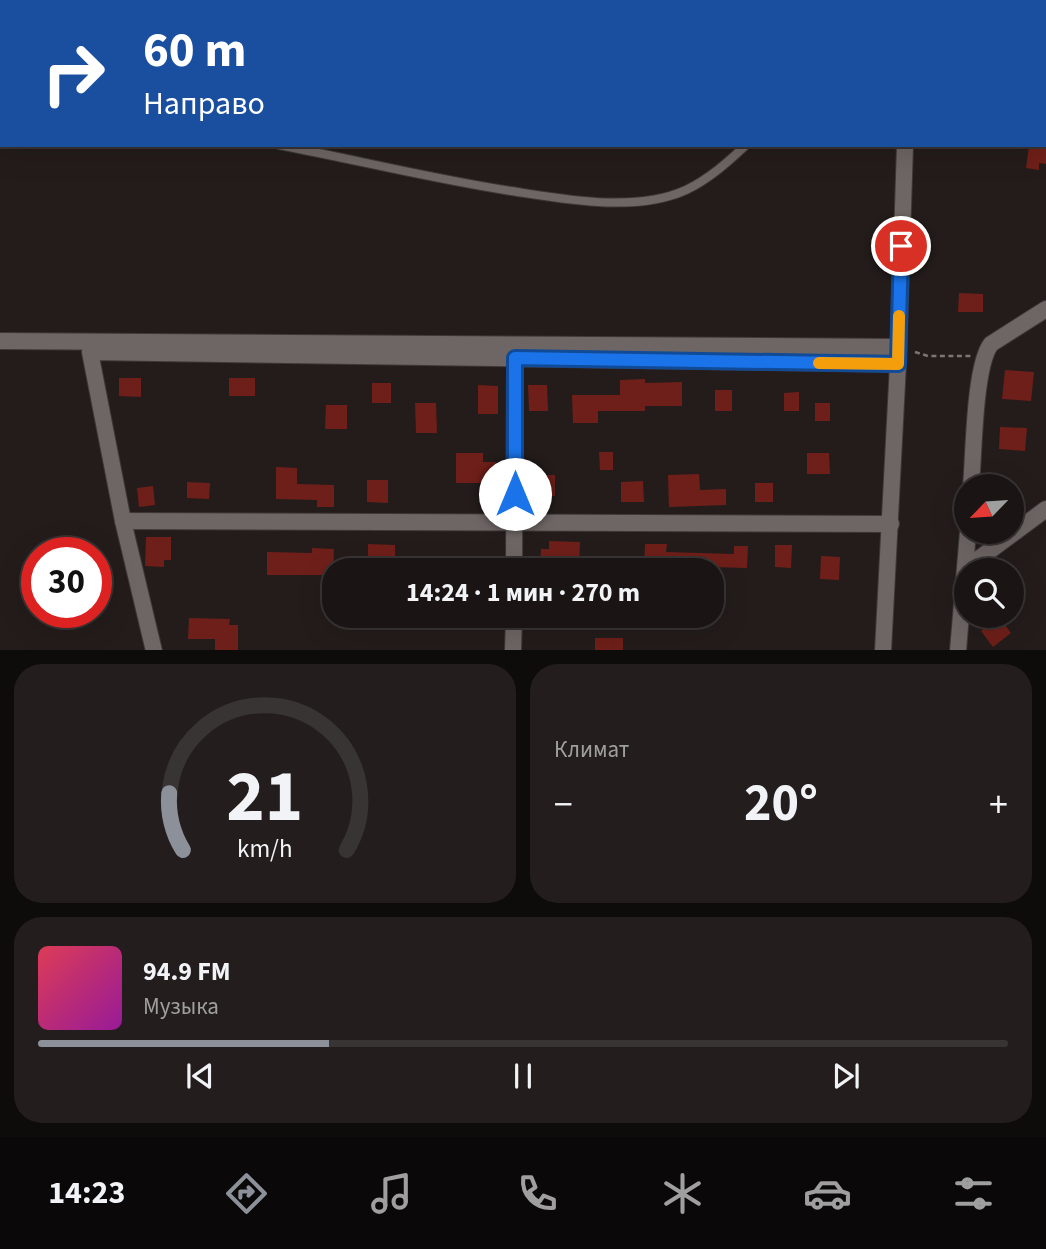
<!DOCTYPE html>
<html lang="ru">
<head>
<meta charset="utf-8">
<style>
	body { margin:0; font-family:"Source Sans 3",sans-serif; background:#231e1d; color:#f1f3f6; height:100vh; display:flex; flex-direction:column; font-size:26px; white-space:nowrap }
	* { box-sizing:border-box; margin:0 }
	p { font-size:23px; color:#9f9fa0 }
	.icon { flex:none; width:38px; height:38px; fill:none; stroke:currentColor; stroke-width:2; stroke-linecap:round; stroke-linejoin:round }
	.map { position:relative; height:650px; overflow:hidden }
	.panel { display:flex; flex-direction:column; gap:14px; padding:14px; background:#0e0c0b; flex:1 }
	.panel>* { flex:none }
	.banner { position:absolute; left:0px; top:0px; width:1046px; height:147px; box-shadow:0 7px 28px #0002,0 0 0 2px #383434; background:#1a4fa0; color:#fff; overflow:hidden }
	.needle { width:46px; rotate:245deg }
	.controls { position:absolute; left:954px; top:474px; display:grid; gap:14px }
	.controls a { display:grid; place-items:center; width:70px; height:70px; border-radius:50%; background:#1a1514; box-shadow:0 7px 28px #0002,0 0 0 2px #383434; font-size:35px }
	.speed { position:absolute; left:21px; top:537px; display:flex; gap:14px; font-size:35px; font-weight:700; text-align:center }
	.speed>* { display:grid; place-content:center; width:91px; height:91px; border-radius:50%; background:#1a1514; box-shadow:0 7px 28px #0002,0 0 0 2px #383434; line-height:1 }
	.speed .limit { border:10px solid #d22; background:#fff; color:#111 }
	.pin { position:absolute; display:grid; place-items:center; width:60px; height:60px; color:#fff; margin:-30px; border:4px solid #fff; border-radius:50%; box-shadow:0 2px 7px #0007 }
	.me { position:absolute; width:77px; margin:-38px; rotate:0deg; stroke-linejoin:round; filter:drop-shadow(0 0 5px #0008) }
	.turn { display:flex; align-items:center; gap:24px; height:147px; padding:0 28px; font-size:32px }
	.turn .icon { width:91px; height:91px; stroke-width:2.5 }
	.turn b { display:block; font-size:49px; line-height:60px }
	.big { font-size:52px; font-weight:700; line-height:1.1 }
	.panel .card { flex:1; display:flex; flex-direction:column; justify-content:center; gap:10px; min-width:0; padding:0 24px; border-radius:28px; background:#231e1d }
	.panel .dial { align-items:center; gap:0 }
	.dial svg { height:182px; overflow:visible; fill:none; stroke:#383434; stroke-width:7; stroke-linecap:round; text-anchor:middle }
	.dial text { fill:#f1f3f6; stroke:none }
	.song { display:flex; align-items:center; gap:21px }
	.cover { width:84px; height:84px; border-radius:10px; background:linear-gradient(135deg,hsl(350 70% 55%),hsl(300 70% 35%)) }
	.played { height:7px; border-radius:4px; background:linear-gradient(90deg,#8c9099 30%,#383434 30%) }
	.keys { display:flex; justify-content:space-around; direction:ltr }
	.heat { display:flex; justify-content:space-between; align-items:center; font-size:38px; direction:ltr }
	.panel .tiles { flex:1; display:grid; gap:14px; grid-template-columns:1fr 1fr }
	.card:last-child { grid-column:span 2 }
	.trip { position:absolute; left:322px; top:558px; width:402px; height:70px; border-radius:28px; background:#1a1514; box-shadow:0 7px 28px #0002,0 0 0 2px #383434; font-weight:700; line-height:70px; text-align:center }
	.dock { display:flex; height:112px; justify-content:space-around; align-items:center; background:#0a0808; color:#9f9fa0 }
	.dock .icon { width:49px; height:49px }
	.dock .on { color:#8c9099 }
	.dock b { font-size:32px; color:#f1f3f6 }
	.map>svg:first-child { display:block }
	.building { fill:#6f1f19 }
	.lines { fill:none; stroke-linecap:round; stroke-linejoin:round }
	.service-casing { stroke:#3e3938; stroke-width:10 }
	.minor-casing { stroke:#3e3938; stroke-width:18 }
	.path { stroke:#7b7574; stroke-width:2.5; stroke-dasharray:5 3.5; stroke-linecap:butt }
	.service { stroke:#6e6664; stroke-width:8 }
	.minor { stroke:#6e6664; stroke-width:16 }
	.route-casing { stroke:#114b97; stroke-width:18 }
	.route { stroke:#1a73e8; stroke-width:12 }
	.slow { stroke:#f59e0b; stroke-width:12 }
</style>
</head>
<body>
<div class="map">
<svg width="1046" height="651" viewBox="0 0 1046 651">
	<rect width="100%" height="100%" fill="#231c1b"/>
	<g class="building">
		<polygon points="1029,145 1046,145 1046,164 1039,163 1039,170 1026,168"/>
		<polygon points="959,293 983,294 983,312 958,312"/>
		<polygon points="1005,370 1034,372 1031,401 1002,399"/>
		<polygon points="119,378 141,378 141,397 119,396"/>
		<rect x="229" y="378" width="26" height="18"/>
		<polygon points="645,379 645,383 682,382 682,406 645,406 645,411 598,411 598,423 573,423 572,395 620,395 620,380"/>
		<rect x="372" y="383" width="19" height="20"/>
		<polygon points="478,385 498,386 498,414 478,414"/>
		<polygon points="528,385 547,385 548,411 529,411"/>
		<rect x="715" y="390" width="17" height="21"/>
		<polygon points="799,392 799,411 784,411 784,393"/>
		<polygon points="415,403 436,403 437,433 416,433"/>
		<rect x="815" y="403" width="15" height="18"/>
		<polygon points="326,405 347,405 347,429 325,429"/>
		<polygon points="1000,427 1027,428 1025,451 999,449"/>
		<polygon points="599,452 613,452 613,470 600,470"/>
		<polygon points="456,453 483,453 483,462 496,462 495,483 456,483"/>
		<polygon points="807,453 829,453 830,474 807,474"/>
		<polygon points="276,467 297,468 297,484 334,485 334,507 317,507 317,500 276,499"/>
		<polygon points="699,474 700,490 726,489 726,505 669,507 668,475"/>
		<polygon points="534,475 555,475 555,496 535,496"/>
		<polygon points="367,480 388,480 388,503 367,502"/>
		<polygon points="643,481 644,502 621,502 621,482"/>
		<polygon points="187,482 210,483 209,499 187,498"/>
		<rect x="755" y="483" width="18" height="19"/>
		<polygon points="153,486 155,505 139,507 137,488"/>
		<polygon points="146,537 171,537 171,560 164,560 164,567 145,566"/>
		<polygon points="549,541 580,542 579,570 549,570 549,566 540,566 541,549 549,549"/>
		<polygon points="368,544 395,545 395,570 368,570"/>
		<polygon points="645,544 667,544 666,552 734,554 734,546 748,546 747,568 710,567 710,570 644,568"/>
		<polygon points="775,545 792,545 791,568 775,567"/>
		<polygon points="312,548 334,549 333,575 267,575 267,552 312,553"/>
		<polygon points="821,556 840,557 839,580 820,579"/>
		<polygon points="999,617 1011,633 993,647 981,631"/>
		<polygon points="189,618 230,619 229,625 238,625 238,650 215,650 215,639 188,639"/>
		<rect x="595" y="638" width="28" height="12"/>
	</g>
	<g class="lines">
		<defs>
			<g id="service">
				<polyline points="771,0 771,2"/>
				<polyline points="0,138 2,138"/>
				<path d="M279 145C357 160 433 179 511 191 563 199 636 213 686 190 709 179 728 162 746 145"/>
			</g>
			<g id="minor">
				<polyline points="900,0 900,2"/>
				<polyline points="0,341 898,347"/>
				<path d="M971 486C974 455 974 366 991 344L1046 309"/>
				<polyline points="123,521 891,524"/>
				<polyline points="965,569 1046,509"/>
				<polyline points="514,570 515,358"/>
				<polyline points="154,651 123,521 90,352 898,364"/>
				<polyline points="513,651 514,616"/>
				<polyline points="883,651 898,364 905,145"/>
				<polyline points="958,651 968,532"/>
			</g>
		</defs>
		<use href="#service" class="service-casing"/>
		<use href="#minor" class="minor-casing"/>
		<polyline class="path" points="915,352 928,356 971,356"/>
		<use href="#service" class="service"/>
		<use href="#minor" class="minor"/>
	</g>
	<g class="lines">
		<defs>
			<polyline id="route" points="515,494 515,358 898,364 901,246"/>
		</defs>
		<use href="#route" class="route-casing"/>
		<use href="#route" class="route"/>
		<polyline class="slow" points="819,363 898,364 899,316"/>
	</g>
</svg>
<div class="controls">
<a><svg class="needle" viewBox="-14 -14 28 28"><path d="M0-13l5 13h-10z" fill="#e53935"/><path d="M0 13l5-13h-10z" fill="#9f9fa0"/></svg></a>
<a><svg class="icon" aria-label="search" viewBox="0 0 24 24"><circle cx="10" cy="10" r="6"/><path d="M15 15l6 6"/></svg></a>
</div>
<div class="speed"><div class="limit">30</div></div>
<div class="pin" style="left:901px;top:246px;background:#d93025"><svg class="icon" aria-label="arrive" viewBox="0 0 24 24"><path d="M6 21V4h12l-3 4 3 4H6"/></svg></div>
<svg class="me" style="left:515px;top:494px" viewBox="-20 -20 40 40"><circle r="19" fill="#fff"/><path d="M0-13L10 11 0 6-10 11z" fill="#1a73e8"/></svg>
<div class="trip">14:24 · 1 мин · 270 m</div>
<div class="banner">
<div class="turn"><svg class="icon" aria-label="right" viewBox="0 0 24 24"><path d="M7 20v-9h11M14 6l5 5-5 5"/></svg><div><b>60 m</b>Направо</div></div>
</div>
</div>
<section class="panel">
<div class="tiles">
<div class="card dial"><svg viewBox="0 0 100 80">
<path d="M14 69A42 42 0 1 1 86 69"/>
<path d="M14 69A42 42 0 0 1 8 44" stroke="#8c9099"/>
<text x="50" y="56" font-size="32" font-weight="700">21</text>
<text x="50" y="72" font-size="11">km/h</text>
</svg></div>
<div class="card"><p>Климат</p>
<div class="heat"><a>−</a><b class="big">20°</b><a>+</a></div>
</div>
<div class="card">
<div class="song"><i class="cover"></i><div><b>94.9 FM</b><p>Музыка</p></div></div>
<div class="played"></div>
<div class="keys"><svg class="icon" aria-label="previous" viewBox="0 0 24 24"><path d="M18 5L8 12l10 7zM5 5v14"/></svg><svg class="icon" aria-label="pause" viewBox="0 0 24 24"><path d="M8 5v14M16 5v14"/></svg><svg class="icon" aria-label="next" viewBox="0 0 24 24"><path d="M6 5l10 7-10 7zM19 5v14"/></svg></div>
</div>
</div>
</section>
<nav class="dock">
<b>14:23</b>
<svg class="icon on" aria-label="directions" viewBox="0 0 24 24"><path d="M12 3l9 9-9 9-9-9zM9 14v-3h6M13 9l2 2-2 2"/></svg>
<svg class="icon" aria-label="music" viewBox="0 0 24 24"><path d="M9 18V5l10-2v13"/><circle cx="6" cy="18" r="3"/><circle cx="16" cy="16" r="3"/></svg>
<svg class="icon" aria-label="phone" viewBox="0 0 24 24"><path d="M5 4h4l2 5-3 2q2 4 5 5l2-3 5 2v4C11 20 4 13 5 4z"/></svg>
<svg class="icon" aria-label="climate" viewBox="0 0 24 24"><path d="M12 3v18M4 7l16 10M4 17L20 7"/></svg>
<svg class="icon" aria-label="car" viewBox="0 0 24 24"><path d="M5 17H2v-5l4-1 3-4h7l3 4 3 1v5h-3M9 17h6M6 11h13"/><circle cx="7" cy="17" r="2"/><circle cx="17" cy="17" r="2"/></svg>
<svg class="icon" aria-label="filters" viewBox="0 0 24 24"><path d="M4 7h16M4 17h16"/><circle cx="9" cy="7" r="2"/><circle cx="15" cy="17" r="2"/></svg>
</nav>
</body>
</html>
